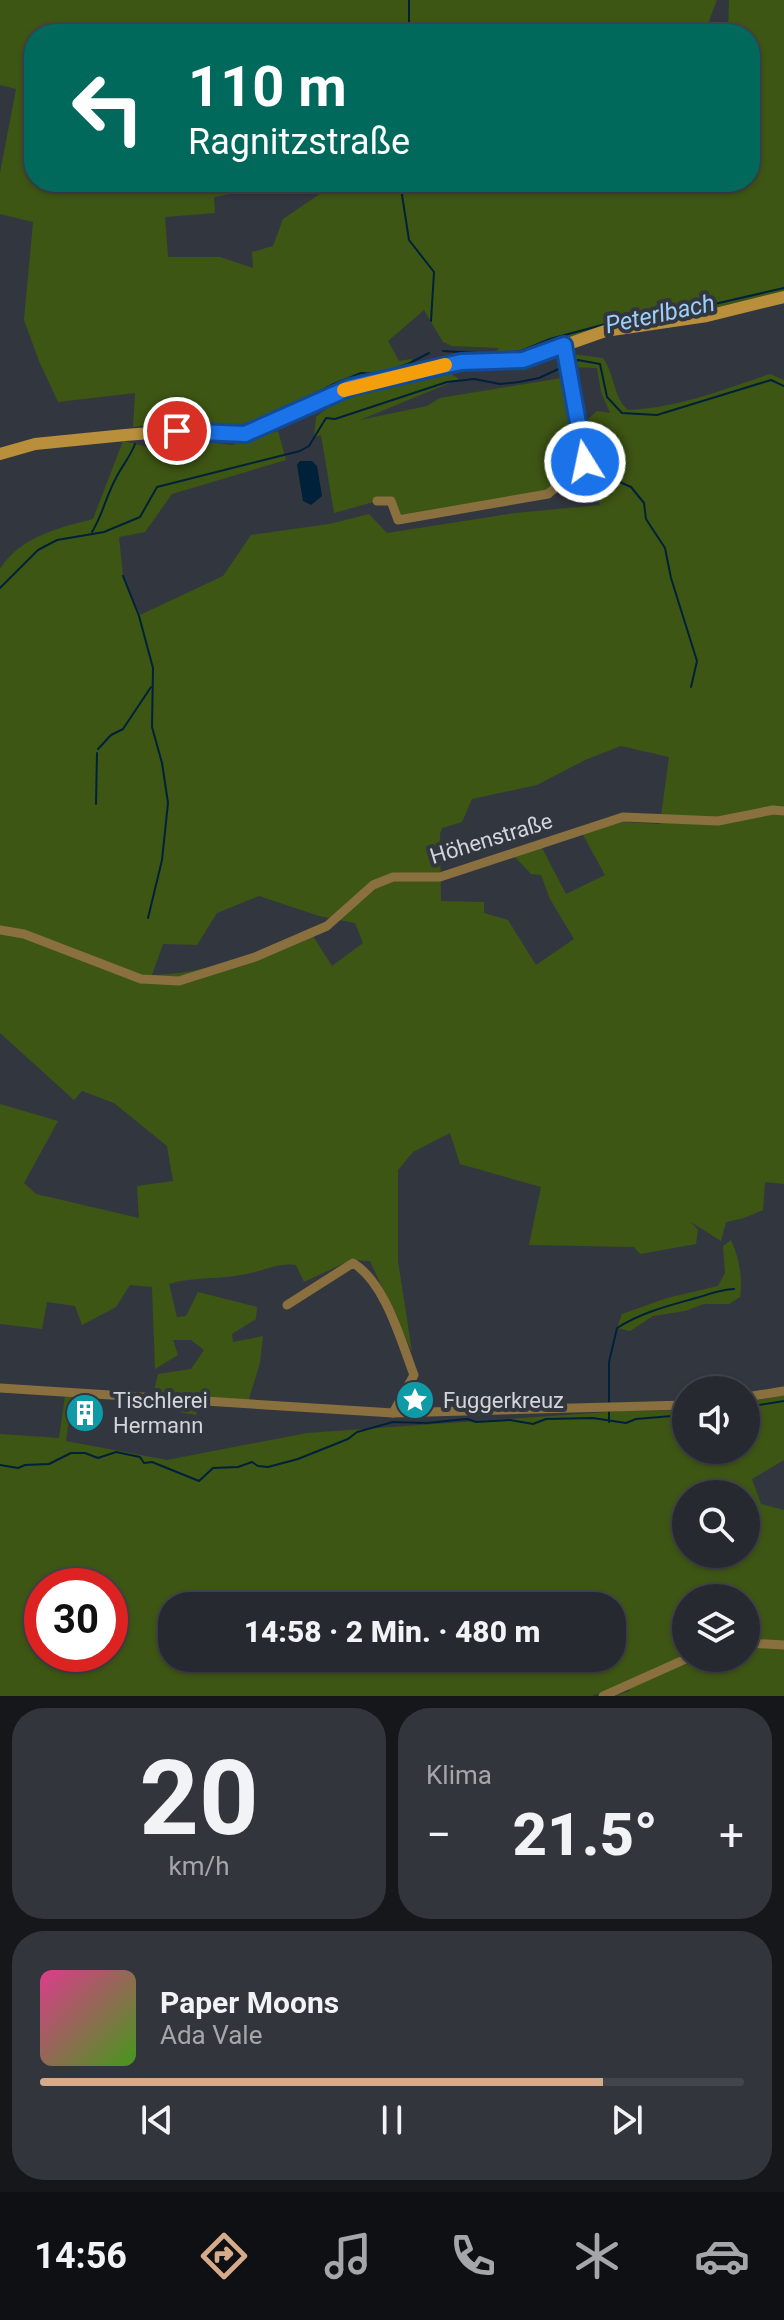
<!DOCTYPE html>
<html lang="de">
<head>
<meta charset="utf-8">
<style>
	body { margin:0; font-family:Roboto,sans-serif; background:#32353b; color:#f1f3f6; height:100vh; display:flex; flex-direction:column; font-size:30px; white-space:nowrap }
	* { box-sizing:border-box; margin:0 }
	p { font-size:26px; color:#a4a6aa }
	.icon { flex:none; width:44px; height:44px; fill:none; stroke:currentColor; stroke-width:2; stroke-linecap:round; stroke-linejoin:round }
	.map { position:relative; height:1696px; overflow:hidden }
	.side { display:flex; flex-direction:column; gap:12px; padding:12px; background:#15171a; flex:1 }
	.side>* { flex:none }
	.top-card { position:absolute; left:24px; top:24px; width:736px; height:168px; border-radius:32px; box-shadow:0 2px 6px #0004,0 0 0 2px #42454b; background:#00695c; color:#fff; overflow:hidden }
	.tools { position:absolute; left:672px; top:1376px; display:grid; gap:16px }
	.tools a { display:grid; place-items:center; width:88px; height:88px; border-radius:50%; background:#26292f; box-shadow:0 2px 6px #0004,0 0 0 2px #42454b; font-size:40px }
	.speed { position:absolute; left:24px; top:1568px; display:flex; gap:16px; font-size:40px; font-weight:700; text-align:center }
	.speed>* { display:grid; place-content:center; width:104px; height:104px; border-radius:50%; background:#26292f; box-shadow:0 2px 6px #0004,0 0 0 2px #42454b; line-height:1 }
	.speed .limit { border:12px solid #d22; background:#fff; color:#111 }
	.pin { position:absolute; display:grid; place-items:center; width:68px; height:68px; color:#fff; margin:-34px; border:4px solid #fff; border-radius:50%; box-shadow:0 2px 8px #0007 }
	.me { position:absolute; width:88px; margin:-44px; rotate:350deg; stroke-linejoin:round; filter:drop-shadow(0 0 6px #0008) }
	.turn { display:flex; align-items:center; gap:28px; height:168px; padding:0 32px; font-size:36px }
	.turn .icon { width:104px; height:104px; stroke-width:2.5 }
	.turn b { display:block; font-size:56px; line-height:68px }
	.big { font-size:60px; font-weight:800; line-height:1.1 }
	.side .tile { flex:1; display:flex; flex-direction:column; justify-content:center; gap:12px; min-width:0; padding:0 28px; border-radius:32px; background:#32353b }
	.side .dial { align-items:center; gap:0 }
	.dial b { font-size:104px; line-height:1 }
	.song { display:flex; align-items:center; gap:24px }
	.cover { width:96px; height:96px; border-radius:12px; background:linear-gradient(135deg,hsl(330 70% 55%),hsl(100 70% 35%)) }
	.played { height:8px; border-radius:4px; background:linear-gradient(90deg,#d6ab8b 80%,#42454b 80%) }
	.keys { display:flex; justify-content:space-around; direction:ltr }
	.heat { display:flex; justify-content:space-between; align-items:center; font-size:44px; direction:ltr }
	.side .tiles { flex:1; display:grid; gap:12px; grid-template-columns:1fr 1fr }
	.tile:last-child { grid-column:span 2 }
	.trip { position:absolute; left:158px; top:1592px; width:468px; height:80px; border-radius:32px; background:#26292f; box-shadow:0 2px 6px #0004,0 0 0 2px #42454b; font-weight:800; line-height:80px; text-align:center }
	.menu { display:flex; height:128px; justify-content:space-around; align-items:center; background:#0f1013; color:#a4a6aa }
	.menu .icon { width:56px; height:56px }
	.menu .selected { color:#d6ab8b }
	.menu b { font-size:36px; color:#f1f3f6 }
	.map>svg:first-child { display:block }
	.green { fill:#3e5614; fill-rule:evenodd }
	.water { fill:#00213a }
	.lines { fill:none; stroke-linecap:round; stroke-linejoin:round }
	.stream { stroke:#00213a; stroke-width:2 }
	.street { stroke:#8a703f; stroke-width:9 }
	.secondary { stroke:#b98f3b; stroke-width:12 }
	.route-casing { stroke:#114b97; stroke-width:20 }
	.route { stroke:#1a73e8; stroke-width:14 }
	.slow { stroke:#f59e0b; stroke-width:14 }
	.labels { text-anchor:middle; stroke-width:8; stroke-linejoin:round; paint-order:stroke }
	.street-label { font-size:22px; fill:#d2d5da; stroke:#32373f }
	.poi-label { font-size:22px; fill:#d2d5da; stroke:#32373f; text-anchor:start }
	.water-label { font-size:24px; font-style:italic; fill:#9ccffa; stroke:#32373f }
</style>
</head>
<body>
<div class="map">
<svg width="784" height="1696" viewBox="0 0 784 1696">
	<rect width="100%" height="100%" fill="#32373f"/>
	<g class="green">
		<polygon points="0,0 717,0 704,34 34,34 34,182 236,182 236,193 214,197 215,213 165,217 168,257 220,257 253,268 252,252 273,246 283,219 336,183 348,183 362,193 359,182 634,182 639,193 666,182 750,182 750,34 728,34 729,0 784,0 784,291 525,354 490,358 499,348 452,346 443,342 424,310 388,341 399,361 411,359 416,366 244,431 224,431 184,421 133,427 135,393 58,402 39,361 24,320 33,222 0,214 0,173 16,89 0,85"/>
		<path d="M572 354 603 358C615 375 613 397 628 410 678 408 723 390 770 374L784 380V1184L765 1182 763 1210 744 1218 726 1222 721 1241 691 1222 698 1230 696 1244 640 1254 634 1247 529 1245 541 1187 460 1164 450 1133 413 1152 398 1170V1261L412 1352 370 1261 351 1260 304 1282 296 1265C279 1262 263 1271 246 1274 220 1280 194 1276 169 1284L177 1317 186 1316 198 1292 257 1307 256 1319 232 1334 233 1342 263 1336 260 1363 248 1402 200 1399 196 1415 150 1407 158 1374 191 1369 204 1350 191 1340H173L178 1355 155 1369 152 1287 130 1285 116 1307 82 1325 75 1306 47 1302 42 1329 0 1324V1104L58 1121 24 1183 36 1194 139 1218 137 1186 173 1181 167 1146 114 1103 82 1091 74 1100 0 1033V569C20 537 58 528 93 519L123 441 151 448 201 441 232 445 278 431 286 460 172 494 145 532 119 537 123 576 140 615 223 576 251 535 329 524 369 514 387 533 515 513 600 505 584 461 590 459 584 422 597 411 610 413 601 392 597 368 573 367ZM621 746 669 757 660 824 623 822 582 833 605 875 566 894 541 846 514 856 531 874 541 875 550 899 574 939 536 965 508 920 484 913V902L441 901 440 834 442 828 462 822 472 799 537 785 585 760ZM259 896 319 916 355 923 363 943 332 966 311 933C263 951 203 975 152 975L163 944 197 945 217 913Z"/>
		<path d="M450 373 459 379 360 420 427 406 440 398 562 378 576 465 552 490 398 520 390 501H377L334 513 321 435 314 437 316 417C347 389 409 383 450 373Z"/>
		<path d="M731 1240C739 1258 743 1277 740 1297L729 1304H704L685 1311 653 1316 630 1331 617 1328 622 1314 667 1298 718 1286 725 1273 723 1246Z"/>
		<path d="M784 1394V1460L752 1479 761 1504 784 1510V1696H614L630 1691 626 1684 592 1696H0V1434L59 1438 65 1396 72 1397 66 1441 167 1460 307 1433 621 1411 686 1410V1450H746V1403ZM686 1494H746V1554H686ZM42 1586H110V1654H42ZM686 1598H746V1658H686ZM172 1606H612V1658H172Z"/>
	</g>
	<polygon class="water" points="300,461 312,461 317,466 322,496 311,505 303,501 297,465"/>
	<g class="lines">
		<g class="stream">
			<polyline points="409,34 409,0"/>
			<polyline points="400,182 409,240 434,272 431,321"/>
			<polyline points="443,351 497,354 521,351 550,339 617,321 671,314 784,288"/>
			<polyline points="571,363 578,360 600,364 607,397 622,413 657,415 771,380 784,386"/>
			<polyline points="280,412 334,384 361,373 378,374 408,364 429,353"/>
			<polyline points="208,426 229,428"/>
			<polyline points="606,476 631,487 644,503 646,519 665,548 671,578 697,661 691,687"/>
			<path d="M92 532C103 514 106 496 116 478 122 466 130 457 135 444"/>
			<polyline points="123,576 139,616 153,668 152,727 162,763 168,803 162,860 148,918"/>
			<polyline points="0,588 38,550 57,540 104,532 140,517 157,487 300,451 309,446 326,418 335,419 447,382 474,379 500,384 519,382 539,378 565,366"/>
			<polyline points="98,749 111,735 123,729 151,687"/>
			<polyline points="96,804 97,753"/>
			<path d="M609 1402V1362L617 1328C642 1312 668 1306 696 1298 711 1294 717 1290 734 1289"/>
			<polyline points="746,1407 784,1401"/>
			<polyline points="609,1412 609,1422"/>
			<polyline points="0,1465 18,1468 25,1465 49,1464 71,1453 85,1453 98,1458 116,1452 140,1457 144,1463 152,1462 199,1481 213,1468 238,1467 252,1462 258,1466 268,1467 298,1459 348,1439 357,1432 393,1422 426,1423 467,1419 476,1422 510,1420 533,1424 546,1419 593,1418 626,1423 636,1419 672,1416 686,1419"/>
		</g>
		<g class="street">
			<polyline points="377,501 391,501 398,520 548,494 585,462 564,345"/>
			<polyline points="0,930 24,934 141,979 179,981 255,957 327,926 373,885 393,877 440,877 623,817 718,821 773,810 784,811"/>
			<path d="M287 1305 353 1263C385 1282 401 1341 414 1375L393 1413"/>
			<polyline points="0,1388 393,1413 686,1405"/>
			<polyline points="746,1397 784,1391"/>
			<polyline points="746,1643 784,1645"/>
			<polyline points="603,1696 688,1658"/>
		</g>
		<polyline class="secondary" points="0,454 35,444 125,435 177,431 245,434 351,387 439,366 523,360 605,331 707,316 784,297"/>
	</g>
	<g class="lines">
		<defs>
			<polyline id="route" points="177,431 245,434 351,387 461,362 523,360 564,345 585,462"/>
		</defs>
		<use href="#route" class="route-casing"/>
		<use href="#route" class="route"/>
		<polyline class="slow" points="344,390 445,365"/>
	</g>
	<defs>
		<symbol id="sight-disc" viewBox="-11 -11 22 22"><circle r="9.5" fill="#0f9aa8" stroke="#32373f"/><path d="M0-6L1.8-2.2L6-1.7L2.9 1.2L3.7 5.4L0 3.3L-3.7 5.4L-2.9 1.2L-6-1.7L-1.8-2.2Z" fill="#fff"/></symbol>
		<symbol id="building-disc" viewBox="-11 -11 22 22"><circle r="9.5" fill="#0f9aa8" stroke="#32373f"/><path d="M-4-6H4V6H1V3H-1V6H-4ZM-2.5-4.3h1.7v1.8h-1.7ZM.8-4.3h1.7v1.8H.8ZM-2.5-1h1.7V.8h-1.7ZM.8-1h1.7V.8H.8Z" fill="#fff"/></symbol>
	</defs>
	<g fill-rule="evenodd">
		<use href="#sight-disc" x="393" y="1378" width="44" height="44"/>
		<use href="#building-disc" x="63" y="1391" width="44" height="44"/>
	</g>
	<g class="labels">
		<g class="street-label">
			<text transform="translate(491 838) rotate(-17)" y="8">Höhenstraße</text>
		</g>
		<g class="poi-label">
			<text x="113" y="1408">Tischlerei<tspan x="113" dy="25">Hermann</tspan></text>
			<text x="443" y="1408">Fuggerkreuz</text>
		</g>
		<g class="water-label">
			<text transform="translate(660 314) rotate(-12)" y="8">Peterlbach</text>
		</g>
	</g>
</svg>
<div class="tools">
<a><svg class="icon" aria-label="sound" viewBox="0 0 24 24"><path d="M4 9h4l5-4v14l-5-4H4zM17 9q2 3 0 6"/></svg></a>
<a><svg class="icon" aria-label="search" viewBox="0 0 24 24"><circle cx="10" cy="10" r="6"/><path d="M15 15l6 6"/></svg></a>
<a><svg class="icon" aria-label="layers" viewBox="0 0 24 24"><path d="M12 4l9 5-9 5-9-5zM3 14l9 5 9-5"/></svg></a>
</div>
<div class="speed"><div class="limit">30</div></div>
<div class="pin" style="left:177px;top:431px;background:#d93025"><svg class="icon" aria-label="arrive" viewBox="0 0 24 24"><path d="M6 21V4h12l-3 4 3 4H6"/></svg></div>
<svg class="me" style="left:585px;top:462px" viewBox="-20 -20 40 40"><circle r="17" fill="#1a73e8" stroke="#fff" stroke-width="3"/><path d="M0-11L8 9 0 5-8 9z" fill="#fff"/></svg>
<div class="trip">14:58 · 2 Min. · 480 m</div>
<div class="top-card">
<div class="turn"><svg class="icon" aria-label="left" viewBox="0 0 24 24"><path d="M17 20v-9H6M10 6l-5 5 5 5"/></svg><div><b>110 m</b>Ragnitzstraße</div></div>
</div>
</div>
<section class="side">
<div class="tiles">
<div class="tile dial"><b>20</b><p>km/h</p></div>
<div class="tile"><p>Klima</p>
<div class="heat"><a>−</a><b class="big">21.5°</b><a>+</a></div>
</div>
<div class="tile">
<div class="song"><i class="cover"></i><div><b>Paper Moons</b><p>Ada Vale</p></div></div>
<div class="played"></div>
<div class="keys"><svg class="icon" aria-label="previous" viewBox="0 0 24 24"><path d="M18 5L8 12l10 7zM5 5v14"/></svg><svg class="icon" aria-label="pause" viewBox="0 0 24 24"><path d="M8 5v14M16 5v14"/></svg><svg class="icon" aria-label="next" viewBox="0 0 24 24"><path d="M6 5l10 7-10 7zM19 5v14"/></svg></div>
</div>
</div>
</section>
<nav class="menu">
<b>14:56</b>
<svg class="icon selected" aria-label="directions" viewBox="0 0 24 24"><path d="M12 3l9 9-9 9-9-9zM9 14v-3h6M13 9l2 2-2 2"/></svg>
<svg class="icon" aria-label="music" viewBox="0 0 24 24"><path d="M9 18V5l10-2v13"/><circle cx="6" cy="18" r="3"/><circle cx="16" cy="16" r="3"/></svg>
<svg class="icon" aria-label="phone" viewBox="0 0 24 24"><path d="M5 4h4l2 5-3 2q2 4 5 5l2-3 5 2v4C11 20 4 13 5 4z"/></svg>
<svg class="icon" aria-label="climate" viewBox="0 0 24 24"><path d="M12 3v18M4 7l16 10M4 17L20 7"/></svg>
<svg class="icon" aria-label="car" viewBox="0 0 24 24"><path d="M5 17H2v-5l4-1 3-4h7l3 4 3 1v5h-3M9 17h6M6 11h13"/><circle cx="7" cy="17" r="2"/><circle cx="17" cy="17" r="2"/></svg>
</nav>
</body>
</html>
